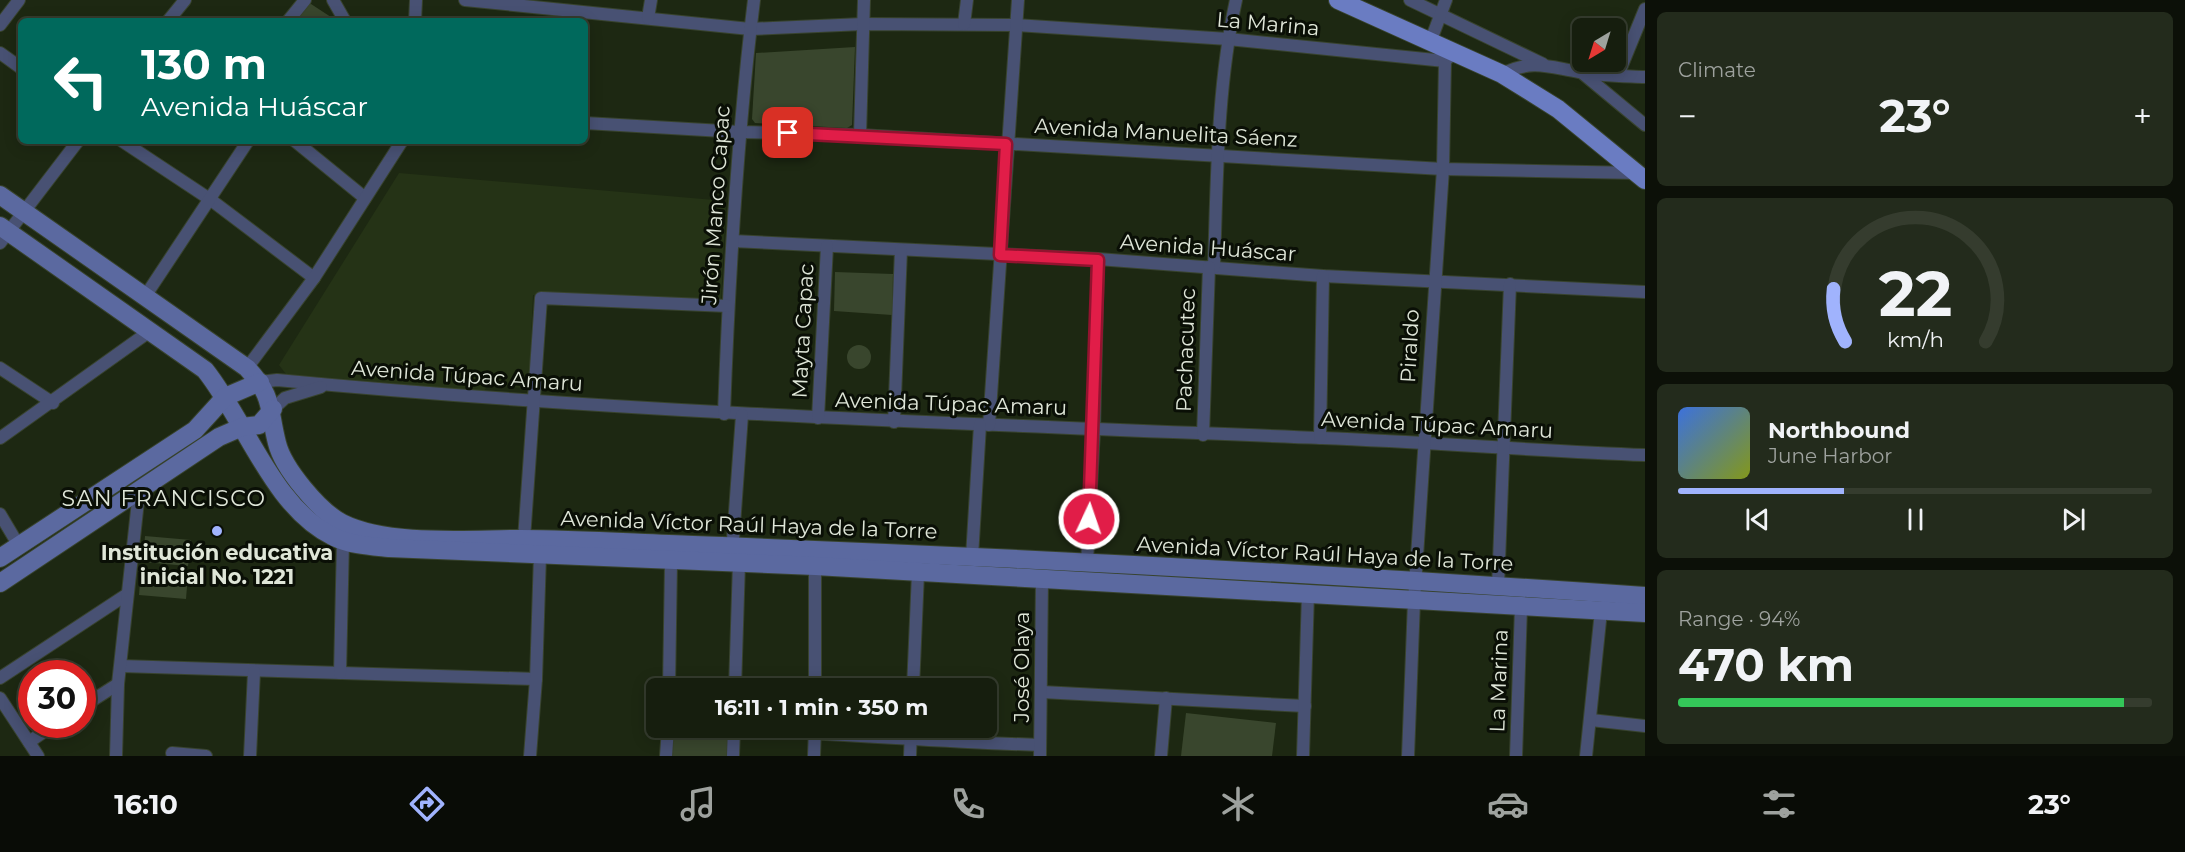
<!DOCTYPE html>
<html lang="en">
<head>
<meta charset="utf-8">
<style>
	body { margin:0; font-family:Montserrat,sans-serif; background:#232b1c; color:#f1f3f6; height:100vh; display:flex; flex-direction:column; font-size:22px; white-space:nowrap }
	* { box-sizing:border-box; margin:0 }
	p { font-size:20px; color:#9ea29e }
	.icon { flex:none; width:33px; height:33px; fill:none; stroke:currentColor; stroke-width:2; stroke-linecap:round; stroke-linejoin:round }
	.map { position:relative; flex:1; overflow:hidden }
	.panel { display:flex; flex-direction:column; gap:12px; padding:12px; background:#0c1008; width:540px }
	.panel>* { flex:none }
	.banner { position:absolute; left:18px; top:18px; width:570px; height:126px; border-radius:9px; box-shadow:0 3px 15px #0003,0 0 0 2px #353c2e; background:#00695c; color:#fff; overflow:hidden }
	.needle { width:39px; rotate:218deg }
	.controls { position:absolute; left:1572px; top:18px; display:grid; gap:12px }
	.controls a { display:grid; place-items:center; width:54px; height:54px; border-radius:9px; background:#161e0e; box-shadow:0 3px 15px #0003,0 0 0 2px #353c2e; font-size:30px }
	.speed { position:absolute; left:18px; top:660px; display:flex; gap:12px; font-size:30px; font-weight:700; text-align:center }
	.speed>* { display:grid; place-content:center; width:78px; height:78px; border-radius:50%; background:#161e0e; box-shadow:0 3px 15px #0003,0 0 0 2px #353c2e; line-height:1 }
	.speed .limit { border:9px solid #d22; background:#fff; color:#111 }
	.pin { position:absolute; display:grid; place-items:center; width:51px; height:51px; color:#fff; margin:-26px; border-radius:12px; box-shadow:0 3px 9px #0006 }
	.me { position:absolute; width:66px; margin:-33px; rotate:3deg; stroke-linejoin:round; filter:drop-shadow(0 0 4px #0008) }
	.turn { display:flex; align-items:center; gap:21px; height:126px; padding:0 24px; font-size:27px }
	.turn .icon { width:78px; height:78px; stroke-width:2.5 }
	.turn b { display:block; font-size:42px; line-height:51px }
	.big { font-size:45px; font-weight:700; line-height:1.1 }
	.panel .widget { flex:1; display:flex; flex-direction:column; justify-content:center; gap:9px; min-width:0; padding:0 21px; border-radius:9px; background:#232b1c }
	.panel .dial { align-items:center; gap:0 }
	.dial svg { height:156px; overflow:visible; fill:none; stroke:#353c2e; stroke-width:7; stroke-linecap:round; text-anchor:middle }
	.dial text { fill:#f1f3f6; stroke:none }
	.song { display:flex; align-items:center; gap:18px }
	.cover { width:72px; height:72px; border-radius:9px; background:linear-gradient(135deg,hsl(220 70% 55%),hsl(70 70% 35%)) }
	.played { height:6px; border-radius:3px; background:linear-gradient(90deg,#a0b3fd 35%,#353c2e 35%) }
	.keys { display:flex; justify-content:space-around; direction:ltr }
	.heat { display:flex; justify-content:space-between; align-items:center; font-size:33px; direction:ltr }
	.charge { height:9px; border-radius:4px; background:linear-gradient(90deg,#34c759 94%,#353c2e 0) }
	.trip { position:absolute; left:646px; top:678px; width:351px; height:60px; border-radius:9px; background:#161e0e; box-shadow:0 3px 15px #0003,0 0 0 2px #353c2e; font-weight:700; line-height:60px; text-align:center }
	.tabs { display:flex; height:96px; justify-content:space-around; align-items:center; background:#090c06; color:#9ea29e }
	.tabs .icon { width:42px; height:42px }
	.tabs .current { color:#a0b3fd }
	.tabs b { font-size:27px; color:#f1f3f6 }
	main { display:flex; flex:1; min-height:0 }
	.map>svg:first-child { display:block }
	.built { fill:#253316 }
	.green { fill:#39462d }
	.lines { fill:none; stroke-linecap:round; stroke-linejoin:round }
	.street-casing { stroke:#38432e; stroke-width:14 }
	.secondary-casing { stroke:#38432e; stroke-width:20 }
	.primary-casing { stroke:#38432e; stroke-width:20 }
	.street { stroke:#485173; stroke-width:12 }
	.secondary { stroke:#5b69a0; stroke-width:18 }
	.primary { stroke:#6a7cc2; stroke-width:18 }
	.route-casing { stroke:#92132f; stroke-width:15 }
	.route { stroke:#e11d48; stroke-width:10 }
	.poi-dot { fill:#a0b3fd; stroke:#0a0f06; stroke-width:2 }
	.labels { text-anchor:middle; stroke-width:6; stroke-linejoin:round; paint-order:stroke }
	.street-label { font-size:21px; fill:#dfe6d8; stroke:#0a0f06 }
	.poi-label { font-size:21px; font-weight:bold; fill:#dfe6d8; stroke:#0a0f06 }
	.neighbourhood-label { font-size:22px; letter-spacing:1.5px; fill:#dfe6d8; stroke:#0a0f06 }
</style>
</head>
<body>
<main>
<div class="map">
<svg width="1645" height="756" viewBox="0 0 1645 756">
	<rect width="100%" height="100%" fill="#1d2812"/>
	<polygon class="built" points="399,173 726,201 721,302 533,295 529,385 524,388 488,385 484,391 286,374 279,365"/>
	<g class="green">
		<polygon points="311,4 337,21 292,21 303,6"/>
		<polygon points="855,47 852,125 847,128 755,123 752,119 756,53"/>
		<polygon points="835,272 893,274 892,315 834,311"/>
		<circle cx="859" cy="357" r="12"/>
		<polygon points="145,536 191,540 188,566 143,562"/>
		<polygon points="141,570 188,574 186,599 139,595"/>
		<polygon points="1186,713 1276,723 1272,756 1181,756"/>
		<polygon points="673,738 727,739 728,756 671,756"/>
	</g>
	<g class="lines">
		<defs>
			<g id="street">
				<polyline points="333,0 345,21"/>
				<polyline points="465,0 750,29 863,24 1015,25 1228,39 1445,61"/>
				<polyline points="1410,0 1543,64"/>
				<polyline points="648,18 651,0"/>
				<polyline points="168,21 185,0"/>
				<polyline points="288,21 305,0"/>
				<polyline points="415,21 416,0"/>
				<polyline points="964,24 967,0"/>
				<polyline points="0,25 19,0"/>
				<polyline points="1431,40 1446,0"/>
				<polyline points="0,53 21,68"/>
				<polyline points="1581,72 1645,125"/>
				<path d="M1502 74C1533 59 1548 67 1579 72 1601 76 1623 76 1645 77"/>
				<polyline points="1618,75 1645,9"/>
				<polyline points="585,123 740,132 860,135 1443,169 1637,173"/>
				<polyline points="860,135 864,0"/>
				<polyline points="122,141 211,200 314,278"/>
				<polyline points="295,141 365,198"/>
				<polyline points="733,241 1098,259 1323,276 1645,292"/>
				<polyline points="0,243 78,141"/>
				<path d="M1214 267C1217 178 1217 87 1236 0"/>
				<polyline points="144,298 248,141"/>
				<polyline points="0,368 53,403"/>
				<polyline points="247,368 314,278 402,141"/>
				<path d="M260 382 277 380C625 413 973 424 1322 438 1430 442 1537 451 1645 455"/>
				<polyline points="273,409 285,398 321,387"/>
				<path d="M724 414C729 276 737 137 754 0"/>
				<polyline points="818,418 827,246"/>
				<polyline points="894,422 901,250"/>
				<polyline points="989,425 1018,0"/>
				<polyline points="1203,435 1209,267"/>
				<polyline points="0,438 150,331"/>
				<polyline points="1320,438 1323,276"/>
				<polyline points="0,514 19,546"/>
				<polyline points="524,539 541,298 728,306"/>
				<polyline points="732,553 742,415"/>
				<polyline points="972,557 980,425"/>
				<polyline points="1087,563 1094,430 1098,259"/>
				<polyline points="1498,586 1510,284"/>
				<polyline points="121,666 536,679"/>
				<polyline points="340,673 343,540"/>
				<polyline points="0,678 126,595"/>
				<polyline points="669,688 671,562"/>
				<polyline points="735,688 739,563"/>
				<polyline points="815,688 815,566"/>
				<polyline points="913,688 918,573"/>
				<polyline points="1042,692 1305,706"/>
				<polyline points="0,698 38,756"/>
				<polyline points="82,707 118,684"/>
				<polyline points="1591,720 1645,726"/>
				<path d="M668 729C792 729 916 741 1040 745"/>
				<polyline points="29,742 55,724"/>
				<polyline points="172,753 206,756"/>
				<polyline points="116,756 118,684 139,492"/>
				<polyline points="250,756 254,672"/>
				<polyline points="530,756 536,679 540,555"/>
				<polyline points="666,756 668,728"/>
				<polyline points="733,756 734,728"/>
				<polyline points="814,756 815,728"/>
				<polyline points="910,756 911,728"/>
				<polyline points="1040,756 1042,578"/>
				<polyline points="1161,756 1166,698"/>
				<polyline points="1303,756 1308,593"/>
				<polyline points="1408,756 1414,601 1443,169 1445,61 1450,56"/>
				<polyline points="1516,756 1521,607"/>
				<polyline points="1586,756 1601,611"/>
			</g>
			<g id="secondary">
				<path d="M0 195 247 368C274 397 268 408 277 443 283 468 319 511 342 523 388 546 469 539 520 539 578 539 635 543 693 545 1010 557 1328 574 1645 596"/>
				<path d="M0 226 205 370C246 421 273 508 334 537 351 545 370 546 389 548L815 566 1645 613"/>
				<polyline points="0,558 195,430 225,397 260,382"/>
				<polyline points="0,583 219,437 242,427 259,425 273,409"/>
			</g>
			<polyline id="primary" points="1338,0 1502,74 1558,109 1645,180"/>
		</defs>
		<use href="#street" class="street-casing"/>
		<use href="#secondary" class="secondary-casing"/>
		<use href="#primary" class="primary-casing"/>
		<use href="#street" class="street"/>
		<use href="#secondary" class="secondary"/>
		<use href="#primary" class="primary"/>
	</g>
	<g class="lines">
		<defs>
			<polyline id="route" points="788,133 1006,144 1000,255 1098,260 1089,519"/>
		</defs>
		<use href="#route" class="route-casing"/>
		<use href="#route" class="route"/>
	</g>
	<circle class="poi-dot" cx="217" cy="531" r="6"/>
	<g class="labels">
		<g class="street-label">
			<text transform="translate(1268 24) rotate(5)" y="7">La Marina</text>
			<text transform="translate(1166 133) rotate(3)" y="7">Avenida Manuelita Sáenz</text>
			<text transform="translate(716 205) rotate(-86)" y="7">Jirón Manco Capac</text>
			<text transform="translate(1208 248) rotate(4)" y="7">Avenida Huáscar</text>
			<text transform="translate(803 331) rotate(-87)" y="7">Mayta Capac</text>
			<text transform="translate(1410 346) rotate(-87)" y="7">Piraldo</text>
			<text transform="translate(1186 350) rotate(-88)" y="7">Pachacutec</text>
			<text transform="translate(467 376) rotate(4)" y="7">Avenida Túpac Amaru</text>
			<text transform="translate(951 404) rotate(2)" y="7">Avenida Túpac Amaru</text>
			<text transform="translate(1437 425) rotate(3)" y="7">Avenida Túpac Amaru</text>
			<text transform="translate(749 525) rotate(2)" y="7">Avenida Víctor Raúl Haya de la Torre</text>
			<text transform="translate(1325 554) rotate(3)" y="7">Avenida Víctor Raúl Haya de la Torre</text>
			<text transform="translate(1022 667) rotate(-90)" y="7">José Olaya</text>
			<text transform="translate(1499 681) rotate(-88)" y="7">La Marina</text>
		</g>
		<g class="poi-label">
			<text x="217" y="560">Institución educativa<tspan x="217" dy="24">inicial No. 1221</tspan></text>
		</g>
		<g class="neighbourhood-label">
			<text x="164" y="506">SAN FRANCISCO</text>
		</g>
	</g>
</svg>
<div class="controls">
<a><svg class="needle" viewBox="-14 -14 28 28"><path d="M0-13l5 13h-10z" fill="#e53935"/><path d="M0 13l5-13h-10z" fill="#9ea29e"/></svg></a>
</div>
<div class="speed"><div class="limit">30</div></div>
<div class="pin" style="left:788px;top:133px;background:#d93025"><svg class="icon" aria-label="arrive" viewBox="0 0 24 24"><path d="M6 21V4h12l-3 4 3 4H6"/></svg></div>
<svg class="me" style="left:1089px;top:519px" viewBox="-20 -20 40 40"><circle r="17" fill="#e11d48" stroke="#fff" stroke-width="3"/><path d="M0-11L8 9 0 5-8 9z" fill="#fff"/></svg>
<div class="trip">16:11 · 1 min · 350 m</div>
<div class="banner">
<div class="turn"><svg class="icon" aria-label="left" viewBox="0 0 24 24"><path d="M17 20v-9H6M10 6l-5 5 5 5"/></svg><div><b>130 m</b>Avenida Huáscar</div></div>
</div>
</div>
<section class="panel">
<div class="widget"><p>Climate</p>
<div class="heat"><a>−</a><b class="big">23°</b><a>+</a></div>
</div>
<div class="widget dial"><svg viewBox="0 0 100 80">
<path d="M14 69A42 42 0 1 1 86 69"/>
<path d="M14 69A42 42 0 0 1 8 42" stroke="#a0b3fd"/>
<text x="50" y="56" font-size="32" font-weight="700">22</text>
<text x="50" y="72" font-size="11">km/h</text>
</svg></div>
<div class="widget">
<div class="song"><i class="cover"></i><div><b>Northbound</b><p>June Harbor</p></div></div>
<div class="played"></div>
<div class="keys"><svg class="icon" aria-label="previous" viewBox="0 0 24 24"><path d="M18 5L8 12l10 7zM5 5v14"/></svg><svg class="icon" aria-label="pause" viewBox="0 0 24 24"><path d="M8 5v14M16 5v14"/></svg><svg class="icon" aria-label="next" viewBox="0 0 24 24"><path d="M6 5l10 7-10 7zM19 5v14"/></svg></div>
</div>
<div class="widget"><p>Range · 94%</p><b class="big">470 km</b><div class="charge"></div></div>
</section>
</main>
<nav class="tabs">
<b>16:10</b>
<svg class="icon current" aria-label="directions" viewBox="0 0 24 24"><path d="M12 3l9 9-9 9-9-9zM9 14v-3h6M13 9l2 2-2 2"/></svg>
<svg class="icon" aria-label="music" viewBox="0 0 24 24"><path d="M9 18V5l10-2v13"/><circle cx="6" cy="18" r="3"/><circle cx="16" cy="16" r="3"/></svg>
<svg class="icon" aria-label="phone" viewBox="0 0 24 24"><path d="M5 4h4l2 5-3 2q2 4 5 5l2-3 5 2v4C11 20 4 13 5 4z"/></svg>
<svg class="icon" aria-label="climate" viewBox="0 0 24 24"><path d="M12 3v18M4 7l16 10M4 17L20 7"/></svg>
<svg class="icon" aria-label="car" viewBox="0 0 24 24"><path d="M5 17H2v-5l4-1 3-4h7l3 4 3 1v5h-3M9 17h6M6 11h13"/><circle cx="7" cy="17" r="2"/><circle cx="17" cy="17" r="2"/></svg>
<svg class="icon" aria-label="filters" viewBox="0 0 24 24"><path d="M4 7h16M4 17h16"/><circle cx="9" cy="7" r="2"/><circle cx="15" cy="17" r="2"/></svg>
<b>23°</b>
</nav>
</body>
</html>
